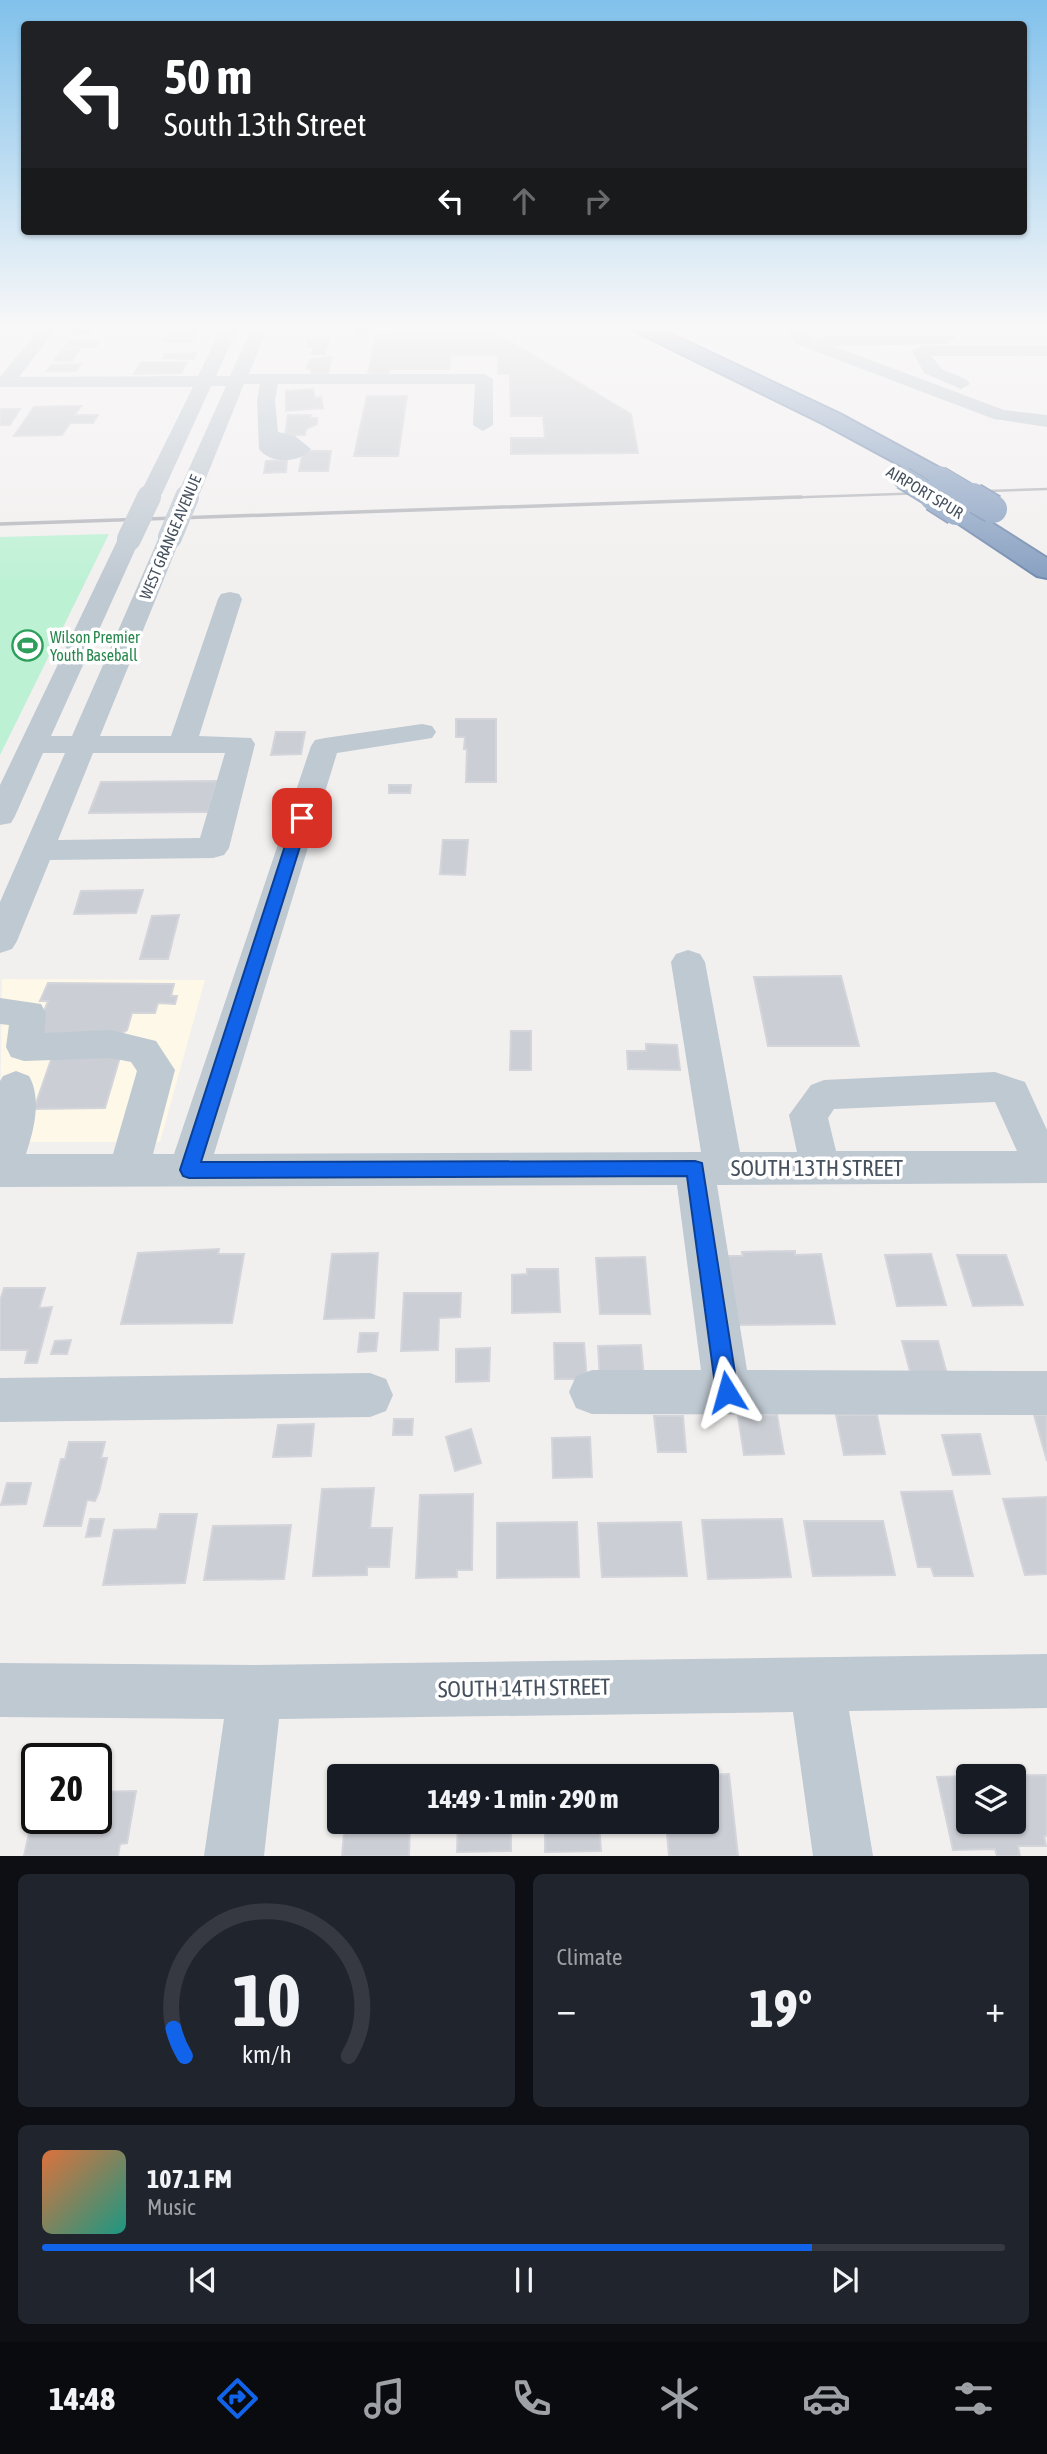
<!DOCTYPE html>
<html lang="en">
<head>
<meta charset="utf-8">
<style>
	body { margin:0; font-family:"Asap Condensed",sans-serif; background:#20242c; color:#f1f3f6; height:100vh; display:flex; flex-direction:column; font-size:26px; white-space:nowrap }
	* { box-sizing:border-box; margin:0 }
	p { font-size:23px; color:#9ea1a6 }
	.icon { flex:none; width:38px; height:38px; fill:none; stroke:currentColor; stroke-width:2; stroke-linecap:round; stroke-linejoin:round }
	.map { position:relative; height:1856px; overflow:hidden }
	.sheet { display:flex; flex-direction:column; gap:18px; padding:18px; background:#0d0f14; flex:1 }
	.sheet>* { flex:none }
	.guide { position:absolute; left:21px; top:21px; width:1006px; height:214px; border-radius:7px; box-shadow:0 2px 5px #0004; background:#202124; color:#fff; overflow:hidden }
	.controls { position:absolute; left:956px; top:1764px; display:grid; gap:14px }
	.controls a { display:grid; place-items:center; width:70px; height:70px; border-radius:7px; background:#171b24; box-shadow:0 2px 5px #0004; font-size:35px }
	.speed { position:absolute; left:21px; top:1743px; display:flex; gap:14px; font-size:35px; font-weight:700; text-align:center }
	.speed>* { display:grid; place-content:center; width:91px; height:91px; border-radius:50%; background:#171b24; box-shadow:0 2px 5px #0004; line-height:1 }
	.speed .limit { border:4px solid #111; border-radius:10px; background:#fff; color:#111 }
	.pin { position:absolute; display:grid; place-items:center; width:60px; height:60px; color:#fff; margin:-30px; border-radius:14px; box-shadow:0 4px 10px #0006 }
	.me { position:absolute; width:77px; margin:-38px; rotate:352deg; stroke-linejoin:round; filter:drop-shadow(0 0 5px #0008) }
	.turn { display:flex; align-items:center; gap:24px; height:147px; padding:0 28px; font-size:32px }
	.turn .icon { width:91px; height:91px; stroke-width:2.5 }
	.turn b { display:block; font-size:49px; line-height:60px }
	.lanes { display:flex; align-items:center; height:66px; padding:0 28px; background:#0003; justify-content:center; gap:35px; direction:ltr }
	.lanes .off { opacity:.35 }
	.big { font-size:52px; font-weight:700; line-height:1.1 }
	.sheet .card { flex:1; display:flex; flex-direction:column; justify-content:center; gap:10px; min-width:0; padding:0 24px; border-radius:10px; background:#20242c }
	.sheet .dial { align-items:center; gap:0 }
	.dial svg { height:182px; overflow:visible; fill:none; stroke:#363941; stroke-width:7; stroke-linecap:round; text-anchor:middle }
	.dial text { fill:#f1f3f6; stroke:none }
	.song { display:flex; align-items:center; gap:21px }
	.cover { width:84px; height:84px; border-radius:10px; background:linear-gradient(135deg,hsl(20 70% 55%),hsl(170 70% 35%)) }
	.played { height:7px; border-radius:4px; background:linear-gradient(90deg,#1163ea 80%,#363941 80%) }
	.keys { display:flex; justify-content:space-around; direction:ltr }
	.heat { display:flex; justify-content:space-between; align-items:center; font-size:38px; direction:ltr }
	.sheet .tiles { flex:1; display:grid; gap:18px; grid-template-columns:1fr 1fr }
	.card:last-child { grid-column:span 2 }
	.trip { position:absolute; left:327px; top:1764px; width:392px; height:70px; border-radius:7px; background:#171b24; box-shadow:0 2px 5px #0004; font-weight:700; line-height:70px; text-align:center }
	.dock { display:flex; height:112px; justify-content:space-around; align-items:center; background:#090b0e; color:#9ea1a6 }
	.dock .icon { width:49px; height:49px }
	.dock .active { color:#1163ea }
	.dock b { font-size:32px; color:#f1f3f6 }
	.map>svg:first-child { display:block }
	.commercial { fill:#fdf8e8 }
	.green { fill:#bcf1d4 }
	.building { fill:#cbced4; stroke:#d3d5db; stroke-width:2 }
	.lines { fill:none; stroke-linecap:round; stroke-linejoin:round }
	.highway-casing { stroke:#7089ac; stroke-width:4 }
	.minor { fill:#bfc9d2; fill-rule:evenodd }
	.highway { fill:#859ec0; fill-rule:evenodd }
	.rail-far1 { stroke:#b1b4ba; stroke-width:2.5 }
	.rail { stroke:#b1b4ba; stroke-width:3.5 }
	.highway-bridge-far1-casing { stroke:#7089ac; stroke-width:24; stroke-linecap:butt }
	.highway-bridge-casing { stroke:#7089ac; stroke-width:31; stroke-linecap:butt }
	.minor-bridge-far1 { stroke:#bfc9d2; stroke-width:18 }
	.minor-bridge { stroke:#bfc9d2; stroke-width:24 }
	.highway-bridge-far1 { stroke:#859ec0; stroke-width:22 }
	.highway-bridge { stroke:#859ec0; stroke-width:28 }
	.route { fill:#1163ea; stroke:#0b4098; stroke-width:2 }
	.labels { text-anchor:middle; stroke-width:7; stroke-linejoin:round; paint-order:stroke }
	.far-street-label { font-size:16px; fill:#46515e; stroke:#fff }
	.far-leisure-label { font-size:16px; fill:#27864d; stroke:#fff; text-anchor:start }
	.near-street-label { font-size:23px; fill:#46515e; stroke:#fff }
</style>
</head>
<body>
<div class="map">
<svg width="1047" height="1856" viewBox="0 0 1047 1856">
	<rect width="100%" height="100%" fill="#f2efef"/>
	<polygon class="commercial" points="2,979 205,980 160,1142 0,1142"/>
	<polygon class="green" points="109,534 0,755 0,537"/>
	<g class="building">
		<polygon points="79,327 96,327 90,334 73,334"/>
		<polygon points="170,327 199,327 191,342 162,342"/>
		<polygon points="293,327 331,327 330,331 291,331"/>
		<polygon points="398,327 486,327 631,414 638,453 511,454 511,438 545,438 543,416 511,416 510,374 498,374 498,355 451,355 449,369 390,369 389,374 368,374 376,335 396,335"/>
		<polygon points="307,338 329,338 325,354 311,354 314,347 308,347"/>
		<polygon points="68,341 100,341 96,347 64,347"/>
		<polygon points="80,349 72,361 54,361 62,350"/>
		<polygon points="196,353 194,359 163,358 165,354"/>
		<polygon points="332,357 328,374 311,374 312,370 306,368 311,359"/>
		<polygon points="141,362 187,362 181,373 134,374"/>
		<polygon points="81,364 76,371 47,371 51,365"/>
		<polygon points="313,389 315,398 321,397 323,408 286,411 286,391"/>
		<polygon points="367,396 407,396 398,456 354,456"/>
		<polygon points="67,406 81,406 75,415 98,415 93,423 70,423 62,435 14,436 34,407"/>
		<polygon points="1,409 20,409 10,425 0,425"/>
		<polygon points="288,415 311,415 310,418 317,418 317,424 306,429 305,435 285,435"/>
		<polygon points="303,451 331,451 328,471 299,471"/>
		<polygon points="287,460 286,472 264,473 266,461"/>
		<polygon points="456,719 496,719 496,782 466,782 467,749 464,749 465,737 456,737"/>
		<polygon points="276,732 305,732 301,754 271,755"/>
		<polygon points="217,781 208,812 89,813 101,782"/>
		<polygon points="389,785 411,785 410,793 389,793"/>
		<polygon points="443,840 468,840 465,875 440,874"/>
		<polygon points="143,890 136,913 74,914 81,891"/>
		<polygon points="179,915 168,959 140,959 152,916"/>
		<polygon points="841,976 859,1046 768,1046 754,977"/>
		<polygon points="48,983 174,984 171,996 177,996 175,1004 158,1003 155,1013 132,1013 127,1030 117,1036 45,1036 37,1029 48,1001 40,1001"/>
		<polygon points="511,1031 531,1031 531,1070 510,1070"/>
		<polygon points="646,1044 677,1045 680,1070 628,1069 627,1051 646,1051"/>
		<polygon points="52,1057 120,1057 105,1108 34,1109"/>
		<polygon points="219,1249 218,1254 244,1254 232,1323 121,1324 138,1253"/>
		<polygon points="795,1251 795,1255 821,1254 835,1324 726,1325 716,1256 743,1256 742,1252"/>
		<polygon points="378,1253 374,1318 324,1319 332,1254"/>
		<polygon points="931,1254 946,1305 897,1306 885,1255"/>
		<polygon points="957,1255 1006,1255 1023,1305 973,1306"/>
		<polygon points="645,1257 650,1314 600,1314 596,1258"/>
		<polygon points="527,1269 558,1269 560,1312 512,1313 512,1275 527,1274"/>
		<polygon points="4,1288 45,1288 39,1308 52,1307 37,1363 25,1363 28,1350 0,1350 0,1301"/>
		<polygon points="404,1293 461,1293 460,1317 439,1318 438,1350 401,1351"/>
		<polygon points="360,1333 378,1333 376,1351 358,1352"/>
		<polygon points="71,1340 67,1354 51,1354 55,1341"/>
		<polygon points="902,1341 938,1341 947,1374 911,1375"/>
		<polygon points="554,1343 584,1343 587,1379 555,1379"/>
		<polygon points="641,1345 644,1378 600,1379 598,1346"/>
		<polygon points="490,1348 489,1381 456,1382 456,1349"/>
		<polygon points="777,1415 784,1454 744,1455 738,1416"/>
		<polygon points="836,1415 877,1415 885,1454 844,1455"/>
		<polygon points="1034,1415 1047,1415 1047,1461"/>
		<polygon points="654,1416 683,1416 686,1452 658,1452"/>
		<polygon points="394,1419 413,1419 412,1435 393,1435"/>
		<polygon points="314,1424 311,1456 273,1457 278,1425"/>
		<polygon points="471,1429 481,1463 455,1471 446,1437"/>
		<polygon points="980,1434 990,1474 953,1475 942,1435"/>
		<polygon points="590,1437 592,1477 553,1478 552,1438"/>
		<polygon points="69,1442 105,1442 101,1458 107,1458 99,1492 95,1501 87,1500 81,1526 44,1526 61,1459 65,1459"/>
		<polygon points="7,1483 31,1483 26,1504 1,1505"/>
		<polygon points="374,1488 370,1528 392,1528 389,1567 367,1567 367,1575 313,1576 322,1489"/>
		<polygon points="952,1491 973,1576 934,1576 931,1567 918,1567 901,1492"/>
		<polygon points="473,1494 472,1570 457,1570 457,1577 416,1578 420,1495"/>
		<polygon points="1047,1497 1047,1574 1025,1575 1003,1499"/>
		<polygon points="160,1514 197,1514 185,1583 103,1585 114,1530 157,1529"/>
		<polygon points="90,1519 104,1519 100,1536 86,1537"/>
		<polygon points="782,1519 791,1577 708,1579 702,1520"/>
		<polygon points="804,1521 883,1521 895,1575 813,1576"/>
		<polygon points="577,1522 579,1577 497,1578 497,1523"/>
		<polygon points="681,1522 687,1576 602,1577 598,1523"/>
		<polygon points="291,1525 284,1579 204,1580 213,1526"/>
		<polygon points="729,1774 738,1856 669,1856 666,1822 707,1822 707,1776 663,1776"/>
		<polygon points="1047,1775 1047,1836 1044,1836 1046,1846 1018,1846 1020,1856 997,1856 995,1849 953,1850 937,1777 968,1776 968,1822 1013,1822 1013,1776 973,1776"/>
		<polygon points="136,1791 127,1843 120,1844 118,1856 24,1856 37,1797 37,1818 96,1818 96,1792"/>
		<polygon points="345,1822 410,1822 409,1856 342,1856"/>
		<polygon points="458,1822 511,1822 511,1851 457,1852"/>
		<polygon points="545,1822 599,1822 601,1851 545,1852"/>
	</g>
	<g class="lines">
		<defs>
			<g id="highway">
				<polygon points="633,327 656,327 840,414 947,472 951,477 947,482 931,482 824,424 635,331"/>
				<polygon points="956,504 965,506 1047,558 1047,578 1037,576 947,516 944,511 947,506"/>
			</g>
		</defs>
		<use href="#highway" class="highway-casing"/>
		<g class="minor">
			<path d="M41 327H57L19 377 198 376 222 327H238L216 376H230L252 327H268L249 374H484L493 379V425L483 431 473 425 475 384H278L275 400 278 432 295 436 311 449C299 464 270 464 259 449L257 400 260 384H244L200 493 196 497H182L178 493 226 386H211L162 494 158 498H144L140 494 193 387H0V377Z"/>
			<polygon points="354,327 370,327 370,331 362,336 356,335"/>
			<polygon points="793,327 809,327 805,333 818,340 826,336 953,335 955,339 947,344 833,346 1004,410 1047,415 1047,427 994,419 796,344 789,333"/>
			<polygon points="921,346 1047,346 1047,356 931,356 942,369 967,380 970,384 961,389 924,373 912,351"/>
			<path d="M170 530 178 532 181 537 100 736H171L218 599 221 594 230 592 239 594 242 599 199 736 251 738 255 744 229 848 224 855 213 858 50 860 17 941 12 949 0 953V902L65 753H43L15 816 11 823 0 825V785L118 539 121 534H137L140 539 51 736H72L159 537 162 532ZM93 753H225L200 838 58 840Z"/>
			<path d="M422 724 432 726 436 732 432 738 337 753 214 1154 701 1152 671 962 676 954 688 950 700 954 705 962 740 1152H797L789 1115 811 1085 824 1080 995 1072 1025 1082 1047 1130V1183L717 1185 747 1370 1047 1371V1415L592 1414 576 1408 569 1392 576 1376 592 1370H701L677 1185 0 1187V1081L3 1076 16 1071 29 1076C42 1099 34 1130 26 1154H113L137 1071 131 1062 111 1058 24 1061 11 1057 6 1047 9 1025 0 1024V998L41 1004 46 1013 44 1033 111 1030 156 1041 175 1070 153 1154H174L311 746 315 740 325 738ZM995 1102 1017 1151H836L828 1118 834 1109Z"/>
			<polygon points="370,1373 386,1379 393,1395 386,1411 370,1417 0,1422 0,1378"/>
			<polygon points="1047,1654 1047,1708 849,1711 873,1856 813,1856 793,1712 279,1719 264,1856 204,1856 224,1719 0,1717 0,1663 255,1665"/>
		</g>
		<use href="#highway" class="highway"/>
		<polyline class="rail-far1" points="749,499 1047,489"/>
		<polyline class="rail" points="0,524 801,497"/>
		<defs>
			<g id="highway-bridge-far1">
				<polyline points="939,477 976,499"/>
				<polyline points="903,478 937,499"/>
			</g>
			<g id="highway-bridge">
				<polyline points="934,497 956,511"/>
				<polyline points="973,497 993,509"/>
			</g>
		</defs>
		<use href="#highway-bridge-far1" class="highway-bridge-far1-casing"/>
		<use href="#highway-bridge" class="highway-bridge-casing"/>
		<g class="minor-bridge-far1">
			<polyline points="149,499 151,494"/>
			<polyline points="186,499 189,493"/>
		</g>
		<g class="minor-bridge">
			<polyline points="170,537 187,497"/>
			<polyline points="129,539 149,497"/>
		</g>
		<use href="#highway-bridge-far1" class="highway-bridge-far1"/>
		<use href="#highway-bridge" class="highway-bridge"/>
	</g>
	<linearGradient id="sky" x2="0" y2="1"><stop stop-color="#81c1eb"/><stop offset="0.56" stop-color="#f9f8f8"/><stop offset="1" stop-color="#f9f8f8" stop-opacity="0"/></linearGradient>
	<rect width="1047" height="586" fill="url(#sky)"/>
	<polygon class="route" points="302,814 309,818 201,1162 695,1161 702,1163 738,1392 735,1400 727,1403 719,1400 716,1392 687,1176 189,1178 183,1176 180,1170 294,818"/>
	<defs>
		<symbol id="stadium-ring" viewBox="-11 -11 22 22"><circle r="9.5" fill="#fff" stroke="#2e9e5b" stroke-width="1.5"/><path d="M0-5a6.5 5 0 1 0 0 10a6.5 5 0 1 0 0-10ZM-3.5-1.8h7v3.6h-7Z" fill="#2e9e5b"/></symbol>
	</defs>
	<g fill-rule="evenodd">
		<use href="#stadium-ring" x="10" y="628" width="35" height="35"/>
	</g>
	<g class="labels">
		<g class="far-street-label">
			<text transform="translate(925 492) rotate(31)" y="6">AIRPORT SPUR</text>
			<text transform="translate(170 537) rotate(-67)" y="6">WEST GRANGE AVENUE</text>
		</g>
		<g class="far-leisure-label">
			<text x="50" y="643">Wilson Premier<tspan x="50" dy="18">Youth Baseball</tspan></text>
		</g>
		<g class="near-street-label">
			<text x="817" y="1176">SOUTH 13TH STREET</text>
			<text transform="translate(524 1688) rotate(-1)" y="8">SOUTH 14TH STREET</text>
		</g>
	</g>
</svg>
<div class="controls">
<a><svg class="icon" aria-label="layers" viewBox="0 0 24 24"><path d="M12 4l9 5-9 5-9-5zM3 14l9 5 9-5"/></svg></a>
</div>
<div class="speed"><div class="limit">20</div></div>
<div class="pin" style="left:302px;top:818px;background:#d93025"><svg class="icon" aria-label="arrive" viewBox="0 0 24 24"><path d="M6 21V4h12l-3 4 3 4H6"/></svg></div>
<svg class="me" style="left:727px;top:1392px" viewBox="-20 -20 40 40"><path d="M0-17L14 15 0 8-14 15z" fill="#1163ea" stroke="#fff" stroke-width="4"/></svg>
<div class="trip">14:49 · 1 min · 290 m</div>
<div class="guide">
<div class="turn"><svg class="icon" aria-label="left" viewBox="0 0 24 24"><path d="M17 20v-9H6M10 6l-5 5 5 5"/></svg><div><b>50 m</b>South 13th Street</div></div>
<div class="lanes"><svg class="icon" aria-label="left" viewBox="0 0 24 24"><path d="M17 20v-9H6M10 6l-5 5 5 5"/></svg><svg class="icon off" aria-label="ahead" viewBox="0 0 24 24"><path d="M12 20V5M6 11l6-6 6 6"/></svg><svg class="icon off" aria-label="right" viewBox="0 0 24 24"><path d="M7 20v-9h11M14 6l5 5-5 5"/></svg></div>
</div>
</div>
<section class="sheet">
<div class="tiles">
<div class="card dial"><svg viewBox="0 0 100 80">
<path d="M14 69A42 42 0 1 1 86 69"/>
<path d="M14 69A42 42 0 0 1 9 57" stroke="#1163ea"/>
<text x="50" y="56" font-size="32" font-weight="700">10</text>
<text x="50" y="72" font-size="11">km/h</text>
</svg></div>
<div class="card"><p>Climate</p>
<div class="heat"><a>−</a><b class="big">19°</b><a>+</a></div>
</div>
<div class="card">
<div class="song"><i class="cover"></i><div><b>107.1 FM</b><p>Music</p></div></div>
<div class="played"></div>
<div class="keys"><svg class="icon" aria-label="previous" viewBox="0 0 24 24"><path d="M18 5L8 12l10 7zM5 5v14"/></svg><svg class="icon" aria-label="pause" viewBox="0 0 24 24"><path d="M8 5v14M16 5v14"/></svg><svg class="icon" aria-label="next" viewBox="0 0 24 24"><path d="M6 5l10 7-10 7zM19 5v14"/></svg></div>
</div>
</div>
</section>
<nav class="dock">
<b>14:48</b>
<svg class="icon active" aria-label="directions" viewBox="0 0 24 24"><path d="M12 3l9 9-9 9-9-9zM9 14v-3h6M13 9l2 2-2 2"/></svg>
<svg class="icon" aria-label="music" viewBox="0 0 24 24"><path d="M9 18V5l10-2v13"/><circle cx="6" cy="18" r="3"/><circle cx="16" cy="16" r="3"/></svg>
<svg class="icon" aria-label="phone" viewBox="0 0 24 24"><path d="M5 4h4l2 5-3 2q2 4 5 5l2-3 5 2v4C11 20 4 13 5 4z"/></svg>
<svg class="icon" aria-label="climate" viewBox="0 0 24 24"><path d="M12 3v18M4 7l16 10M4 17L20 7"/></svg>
<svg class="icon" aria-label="car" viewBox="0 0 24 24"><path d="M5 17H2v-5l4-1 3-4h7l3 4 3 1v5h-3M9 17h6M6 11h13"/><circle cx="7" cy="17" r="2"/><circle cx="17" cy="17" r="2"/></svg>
<svg class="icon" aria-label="filters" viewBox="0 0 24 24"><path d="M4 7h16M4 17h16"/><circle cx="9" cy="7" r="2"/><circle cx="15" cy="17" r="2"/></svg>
</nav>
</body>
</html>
